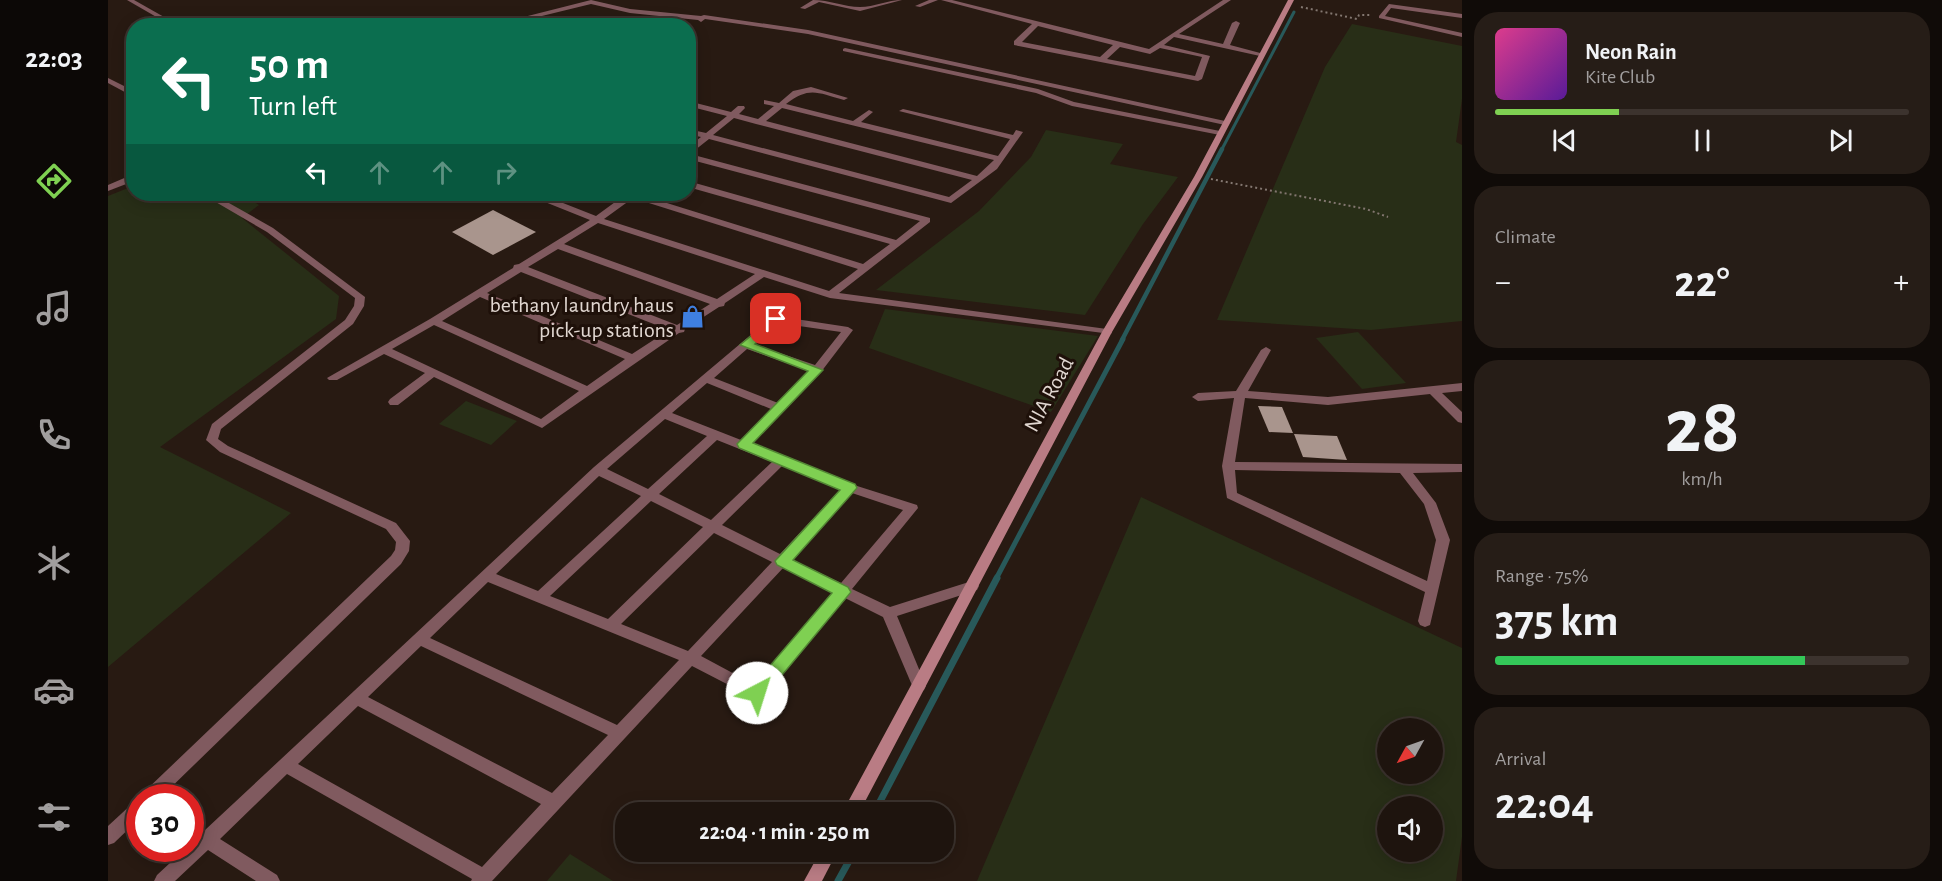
<!DOCTYPE html>
<html lang="en">
<head>
<meta charset="utf-8">
<style>
	body { margin:0; font-family:"Alegreya Sans",sans-serif; background:#261d17; color:#f1f3f6; height:100vh; display:flex; flex-direction:column; font-size:22px; white-space:nowrap }
	* { box-sizing:border-box; margin:0 }
	p { font-size:20px; color:#a19e9e }
	.icon { flex:none; width:33px; height:33px; fill:none; stroke:currentColor; stroke-width:2; stroke-linecap:round; stroke-linejoin:round }
	.map { position:relative; flex:1; overflow:hidden }
	.panel { display:flex; flex-direction:column; gap:12px; padding:12px; background:#100b08; width:480px }
	.panel>* { flex:none }
	.guide { position:absolute; left:18px; top:18px; width:570px; height:183px; border-radius:24px; box-shadow:0 3px 15px #0003,0 0 0 2px #3c332e; background:#0b6e4f; color:#fff; overflow:hidden }
	.needle { width:39px; rotate:230deg }
	.tools { position:absolute; left:1269px; top:718px; display:grid; gap:12px }
	.tools a { display:grid; place-items:center; width:66px; height:66px; border-radius:50%; background:#1e140e; box-shadow:0 3px 15px #0003,0 0 0 2px #3c332e; font-size:30px }
	.speed { position:absolute; left:18px; top:784px; display:flex; gap:12px; font-size:30px; font-weight:700; text-align:center }
	.speed>* { display:grid; place-content:center; width:78px; height:78px; border-radius:50%; background:#1e140e; box-shadow:0 3px 15px #0003,0 0 0 2px #3c332e; line-height:1 }
	.speed .limit { border:9px solid #d22; background:#fff; color:#111 }
	.pin { position:absolute; display:grid; place-items:center; width:51px; height:51px; color:#fff; margin:-26px; border-radius:12px; box-shadow:0 3px 9px #0006 }
	.me { position:absolute; width:66px; margin:-33px; rotate:40deg; stroke-linejoin:round; filter:drop-shadow(0 0 4px #0008) }
	.turn { display:flex; align-items:center; gap:21px; height:126px; padding:0 24px; font-size:27px }
	.turn .icon { width:78px; height:78px; stroke-width:2.5 }
	.turn b { display:block; font-size:42px; line-height:51px }
	.lanes { display:flex; align-items:center; height:57px; padding:0 24px; background:#0003; justify-content:center; gap:30px; direction:ltr }
	.lanes .off { opacity:.35 }
	.big { font-size:45px; font-weight:600; line-height:1.1 }
	.panel .widget { flex:1; display:flex; flex-direction:column; justify-content:center; gap:9px; min-width:0; padding:0 21px; border-radius:24px; background:#261d17 }
	.panel .dial { align-items:center; gap:0 }
	.dial b { font-size:78px; line-height:1 }
	.song { display:flex; align-items:center; gap:18px }
	.cover { width:72px; height:72px; border-radius:9px; background:linear-gradient(135deg,hsl(330 70% 55%),hsl(270 70% 35%)) }
	.played { height:6px; border-radius:3px; background:linear-gradient(90deg,#7fd052 30%,#3c332e 30%) }
	.keys { display:flex; justify-content:space-around; direction:ltr }
	.heat { display:flex; justify-content:space-between; align-items:center; font-size:33px; direction:ltr }
	.charge { height:9px; border-radius:4px; background:linear-gradient(90deg,#34c759 75%,#3c332e 0) }
	.trip { position:absolute; left:507px; top:802px; width:339px; height:60px; border-radius:24px; background:#1e140e; box-shadow:0 3px 15px #0003,0 0 0 2px #3c332e; font-weight:600; line-height:60px; text-align:center }
	main { display:flex; flex:1; min-height:0 }
	.dock { display:flex; flex-direction:column; width:108px; justify-content:space-around; align-items:center; background:#0c0806; color:#a19e9e }
	.dock .icon { width:42px; height:42px }
	.dock .selected { color:#7fd052 }
	.dock b { font-size:27px; color:#f1f3f6 }
	.map>svg:first-child { display:block }
	.green { fill:#282e17; fill-rule:evenodd }
	.lines { fill:none; stroke-linecap:round; stroke-linejoin:round }
	.stream-far3 { stroke:#28595a; stroke-width:3 }
	.stream-far2 { stroke:#28595a; stroke-width:4.5 }
	.stream-far1 { stroke:#28595a; stroke-width:5 }
	.stream { stroke:#28595a; stroke-width:7 }
	.building { fill:#a9958d }
	.path { stroke:#837770; stroke-width:2; stroke-dasharray:2 3; stroke-linecap:butt }
	.lane { fill:#805a5f; fill-rule:evenodd }
	.street { fill:#805a5f; fill-rule:evenodd }
	.secondary { fill:#b97c84; fill-rule:evenodd }
	.route { fill:#7fd052; stroke:#538735; stroke-width:1.5 }
	.labels { text-anchor:middle; stroke-width:6; stroke-linejoin:round; paint-order:stroke }
	.poi-label { font-size:22px; fill:#e1d7d1; stroke:#1e1009; text-anchor:end }
	.street-label { font-size:22px; fill:#e1d7d1; stroke:#1e1009 }
</style>
</head>
<body>
<main>
<nav class="dock">
<b>22:03</b>
<svg class="icon selected" aria-label="directions" viewBox="0 0 24 24"><path d="M12 3l9 9-9 9-9-9zM9 14v-3h6M13 9l2 2-2 2"/></svg>
<svg class="icon" aria-label="music" viewBox="0 0 24 24"><path d="M9 18V5l10-2v13"/><circle cx="6" cy="18" r="3"/><circle cx="16" cy="16" r="3"/></svg>
<svg class="icon" aria-label="phone" viewBox="0 0 24 24"><path d="M5 4h4l2 5-3 2q2 4 5 5l2-3 5 2v4C11 20 4 13 5 4z"/></svg>
<svg class="icon" aria-label="climate" viewBox="0 0 24 24"><path d="M12 3v18M4 7l16 10M4 17L20 7"/></svg>
<svg class="icon" aria-label="car" viewBox="0 0 24 24"><path d="M5 17H2v-5l4-1 3-4h7l3 4 3 1v5h-3M9 17h6M6 11h13"/><circle cx="7" cy="17" r="2"/><circle cx="17" cy="17" r="2"/></svg>
<svg class="icon" aria-label="filters" viewBox="0 0 24 24"><path d="M4 7h16M4 17h16"/><circle cx="9" cy="7" r="2"/><circle cx="15" cy="17" r="2"/></svg>
</nav>
<div class="map">
<svg width="1354" height="881" viewBox="0 0 1354 881">
	<rect width="100%" height="100%" fill="#281a12"/>
	<g class="green">
		<polygon points="1244,24 1354,46 1354,99 1348,142 1354,145 1354,321 1263,330 1109,320 1217,67"/>
		<polygon points="938,130 1015,144 1002,164 1070,177 1035,224 977,315 768,290 871,211 923,157"/>
		<polygon points="25,186 26,194 133,194 151,205 134,218 231,296 228,319 52,447 183,513 0,667 0,196"/>
		<polygon points="777,309 990,336 943,412 761,348"/>
		<polygon points="1250,332 1298,383 1254,389 1208,338"/>
		<polygon points="358,401 409,421 383,445 331,424"/>
		<path d="M1033 497 1354 648V837L1348 881H869ZM1280 729H1324V774H1280ZM1280 807H1324V852H1280Z"/>
		<polygon points="462,854 505,881 439,881"/>
	</g>
	<g class="lines">
		<polyline class="stream-far3" points="1113,151 1186,12"/>
		<polyline class="stream-far2" points="1014,340 1114,149"/>
		<polyline class="stream-far1" points="888,579 1015,339"/>
		<g class="stream">
			<polyline points="766,813 889,578"/>
			<polyline points="730,881 746,852"/>
		</g>
	</g>
	<g class="building">
		<polygon points="385,210 428,232 385,255 344,232"/>
		<polygon points="1150,406 1174,407 1185,433 1161,432"/>
		<polygon points="1186,434 1229,436 1239,460 1195,457"/>
	</g>
	<g class="lines">
		<g class="path">
			<polyline points="1193,7 1249,19 1251,15 1263,15"/>
			<polyline points="1103,179 1258,209 1280,217"/>
		</g>
		<g class="lane">
			<polygon points="19,0 26,0 72,26 64,26"/>
			<polygon points="483,0 522,9 593,16 596,15 700,30 1117,121 1121,123 1117,125 700,34 597,19 593,22 590,20 522,13 483,4 393,26 380,26"/>
			<polygon points="737,48 930,89 966,102 1112,131 1116,133 1112,135 964,106 928,93 735,51 735,49"/>
		</g>
		<g class="street">
			<path d="M705 0C721 0 737 7 752 7 766 7 780 0 794 0L752 11 711 2 697 9 692 8Z"/>
			<polygon points="821,0 830,0 812,7 807,6"/>
			<path d="M833 0H844L1041 49 1115 0H1123L1071 34 1115 44 1124 23 1128 21 1132 23 1122 45 1156 54 1152 56 1066 37 1056 45 1102 56 1094 79 1090 81 906 45V41L924 24ZM930 26 1005 45 992 57 914 42ZM1012 47 1042 54 1052 48 1094 57 1087 76 999 59Z"/>
			<polygon points="1281,4 1354,14 1354,18 1283,8 1277,16 1354,33 1354,37 1271,18 1271,16"/>
			<polygon points="0,78 26,91 26,97 0,83"/>
			<path d="M703 87 740 98 736 100C709 93 702 86 678 104L745 121 761 110 765 112 753 122 890 156 902 139 791 111 795 109 905 135 908 130 915 132 889 169 843 203 601 139 582 154 822 218V222L731 293 999 329 1003 330 1004 332 1003 334 722 298 656 277 617 303 616 306 611 307 577 329 576 332 571 333 434 428 326 377 290 405H282L280 402 282 399 317 373 276 354 229 380H221L219 378 322 319 405 268 406 265 411 264 482 220 422 196 421 194H432L448 200 457 194H466L455 203 488 216 518 194H530L755 264 782 244 580 187V181L788 240 812 221 580 159V147L593 137 580 134V129L598 133 619 116 580 106V101L623 112 630 106H636L637 108 631 114 650 119 666 106 656 104V100L671 103 685 91ZM674 108 886 160 869 176 658 121ZM626 118 648 124 864 180 841 197 605 135ZM525 198 750 269 721 291 496 219ZM490 223 647 274 609 299 456 244ZM450 249 602 304 569 325 420 267ZM413 272 561 330 524 354 379 293ZM372 297 517 359 479 386 334 321ZM326 325 471 391 433 419 284 349Z"/>
			<polygon points="21,176 26,176 26,181 0,191 0,185"/>
			<polygon points="94,194 105,194 165,228 257,297 256,306 245,324 113,429 110,439 120,446 288,523 302,541 301,551 293,564 52,798 33,798 35,793 283,556 287,550 288,542 278,529 112,452 98,440 104,424 237,320 246,306 247,298 159,232"/>
			<path d="M668 316 740 327 745 330 713 372 643 444 746 485 809 505 810 508 744 589 782 607 864 581 869 582 871 586 869 590 789 616 818 686 816 690 811 692 806 690 775 617 737 598 654 697 649 699 644 697 584 666 384 881H363L364 879 179 774 112 839 169 875 172 881H148L100 850 67 881H46L49 875 77 849H82V844L486 467 664 317ZM670 323 733 332 707 365 645 344ZM639 349 701 371 670 403 606 378ZM599 383 663 409 633 440 564 413ZM557 419 599 436 540 489 499 469ZM609 440 664 462 603 520 551 494ZM674 466 733 489 672 554 614 525ZM491 476 533 496 430 591 388 574ZM744 493 795 510 733 583 683 559ZM543 501 595 527 500 619 442 596ZM606 533 664 562 580 651 513 624ZM676 567 726 592 647 685 593 656ZM380 582 571 660 509 725 322 638ZM313 646 500 735 444 793 260 697ZM250 706 433 804 374 867 190 764Z"/>
			<path d="M1158 347 1163 350 1140 391 1220 397 1354 383V391L1334 393 1354 412V423L1350 422 1322 394 1220 405 1137 398 1127 462 1354 464V472L1305 473 1328 503 1342 540 1322 625 1317 627 1312 625 1310 621 1317 592 1119 498 1114 466 1126 398 1090 401 1084 397 1090 393 1128 391 1153 350ZM1127 470 1292 473 1316 504 1328 540 1319 581 1129 493Z"/>
			<polygon points="32,800 32,818 6,843 0,845 0,826 26,802"/>
		</g>
		<g class="secondary">
			<polygon points="1180,0 1186,0 1094,177 1004,332 751,813 734,813 994,332 1086,177"/>
			<polygon points="712,852 729,852 714,881 696,881"/>
		</g>
	</g>
	<polygon class="route" points="668,315 674,319 672,321 647,344 715,370 645,443 747,484 749,488 685,560 740,587 743,592 655,698 643,698 640,693 643,688 724,593 669,565 667,561 732,490 631,448 629,444 700,371 632,345"/>
	<defs>
		<symbol id="shop-bare" viewBox="-9 -9 18 18"><path d="M-5-2.5h2.3a2.7 3.5 0 0 1 5.4 0H5L5.5 6h-11ZM-1.5-2.5h3a1.5 2.3 0 0 0-3 0Z" fill="#3f7fe0" stroke="#1e1009" stroke-width="2.5" paint-order="stroke"/></symbol>
	</defs>
	<g fill-rule="evenodd">
		<use href="#shop-bare" x="568" y="300" width="33" height="33"/>
	</g>
	<g class="labels">
		<g class="poi-label">
			<text x="566" y="312">bethany laundry haus<tspan x="566" dy="25">pick-up stations</tspan></text>
		</g>
		<g class="street-label">
			<text transform="translate(940 394) rotate(-62)" y="8">NIA Road</text>
		</g>
	</g>
</svg>
<div class="tools">
<a><svg class="needle" viewBox="-14 -14 28 28"><path d="M0-13l5 13h-10z" fill="#e53935"/><path d="M0 13l5-13h-10z" fill="#a19e9e"/></svg></a>
<a><svg class="icon" aria-label="sound" viewBox="0 0 24 24"><path d="M4 9h4l5-4v14l-5-4H4zM17 9q2 3 0 6"/></svg></a>
</div>
<div class="speed"><div class="limit">30</div></div>
<div class="pin" style="left:668px;top:319px;background:#d93025"><svg class="icon" aria-label="arrive" viewBox="0 0 24 24"><path d="M6 21V4h12l-3 4 3 4H6"/></svg></div>
<svg class="me" style="left:649px;top:693px" viewBox="-20 -20 40 40"><circle r="19" fill="#fff"/><path d="M0-13L10 11 0 6-10 11z" fill="#7fd052"/></svg>
<div class="trip">22:04 · 1 min · 250 m</div>
<div class="guide">
<div class="turn"><svg class="icon" aria-label="left" viewBox="0 0 24 24"><path d="M17 20v-9H6M10 6l-5 5 5 5"/></svg><div><b>50 m</b>Turn left</div></div>
<div class="lanes"><svg class="icon" aria-label="left" viewBox="0 0 24 24"><path d="M17 20v-9H6M10 6l-5 5 5 5"/></svg><svg class="icon off" aria-label="ahead" viewBox="0 0 24 24"><path d="M12 20V5M6 11l6-6 6 6"/></svg><svg class="icon off" aria-label="ahead" viewBox="0 0 24 24"><path d="M12 20V5M6 11l6-6 6 6"/></svg><svg class="icon off" aria-label="right" viewBox="0 0 24 24"><path d="M7 20v-9h11M14 6l5 5-5 5"/></svg></div>
</div>
</div>
<section class="panel">
<div class="widget">
<div class="song"><i class="cover"></i><div><b>Neon Rain</b><p>Kite Club</p></div></div>
<div class="played"></div>
<div class="keys"><svg class="icon" aria-label="previous" viewBox="0 0 24 24"><path d="M18 5L8 12l10 7zM5 5v14"/></svg><svg class="icon" aria-label="pause" viewBox="0 0 24 24"><path d="M8 5v14M16 5v14"/></svg><svg class="icon" aria-label="next" viewBox="0 0 24 24"><path d="M6 5l10 7-10 7zM19 5v14"/></svg></div>
</div>
<div class="widget"><p>Climate</p>
<div class="heat"><a>−</a><b class="big">22°</b><a>+</a></div>
</div>
<div class="widget dial"><b>28</b><p>km/h</p></div>
<div class="widget"><p>Range · 75%</p><b class="big">375 km</b><div class="charge"></div></div>
<div class="widget"><p>Arrival</p><b class="big">22:04</b></div>
</section>
</main>
</body>
</html>
